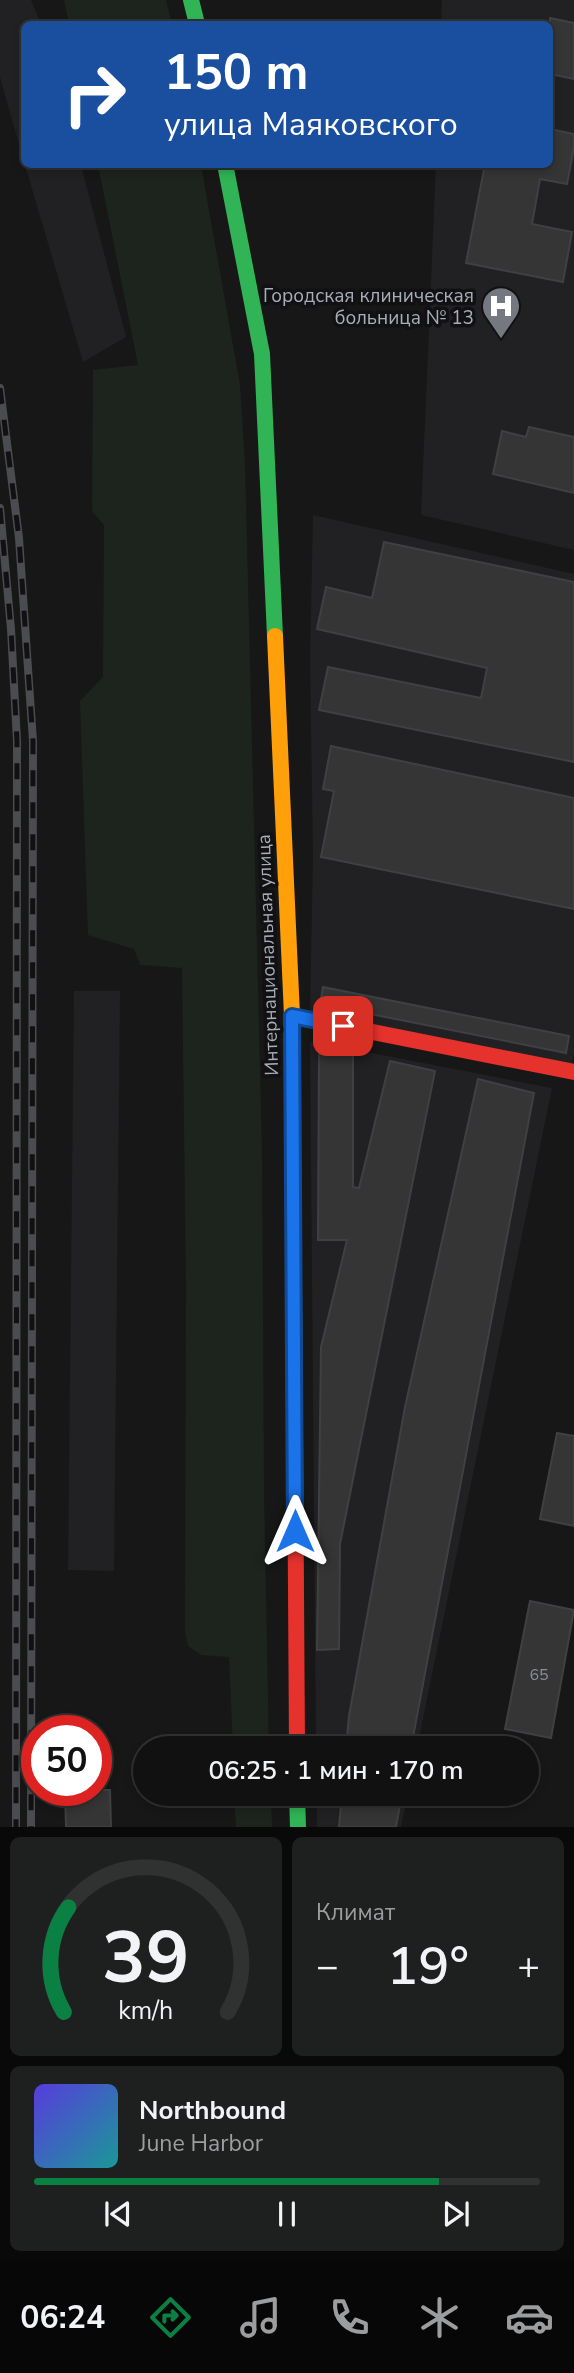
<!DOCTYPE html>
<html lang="ru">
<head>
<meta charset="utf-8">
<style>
	body { margin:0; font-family:"Nunito Sans",sans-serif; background:#1e1f1f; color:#f1f3f6; height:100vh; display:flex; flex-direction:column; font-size:26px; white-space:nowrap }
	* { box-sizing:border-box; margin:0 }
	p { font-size:23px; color:#9c9d9f }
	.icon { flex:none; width:38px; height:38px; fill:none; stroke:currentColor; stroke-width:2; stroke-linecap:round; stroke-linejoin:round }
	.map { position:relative; height:1827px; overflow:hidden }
	.side { display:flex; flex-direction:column; gap:10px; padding:10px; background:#090909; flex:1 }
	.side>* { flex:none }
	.banner { position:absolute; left:21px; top:21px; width:532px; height:147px; border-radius:10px; box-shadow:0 4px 10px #0003,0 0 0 2px #303131; background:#1a4fa0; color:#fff; overflow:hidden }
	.speed { position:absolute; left:21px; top:1715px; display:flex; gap:14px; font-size:35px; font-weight:700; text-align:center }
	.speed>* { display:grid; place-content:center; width:91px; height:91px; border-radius:50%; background:#111; box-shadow:0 4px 10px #0003,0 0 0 2px #303131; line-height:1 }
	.speed .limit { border:10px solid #d22; background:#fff; color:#111 }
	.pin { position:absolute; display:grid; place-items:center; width:60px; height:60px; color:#fff; margin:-30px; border-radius:14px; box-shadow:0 4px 10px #0006 }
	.me { position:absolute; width:77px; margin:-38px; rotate:0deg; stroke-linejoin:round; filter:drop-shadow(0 0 5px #0008) }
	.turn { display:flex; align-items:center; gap:24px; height:147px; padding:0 28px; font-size:32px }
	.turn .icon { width:91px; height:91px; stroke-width:2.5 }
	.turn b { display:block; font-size:49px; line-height:60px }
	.big { font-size:52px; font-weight:600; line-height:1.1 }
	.side .tile { flex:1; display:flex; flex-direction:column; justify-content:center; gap:10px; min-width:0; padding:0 24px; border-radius:10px; background:#1e1f1f }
	.side .dial { align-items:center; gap:0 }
	.dial svg { height:182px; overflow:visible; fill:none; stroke:#303131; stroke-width:7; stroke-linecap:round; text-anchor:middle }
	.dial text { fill:#f1f3f6; stroke:none }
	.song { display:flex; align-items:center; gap:21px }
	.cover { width:84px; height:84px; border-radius:10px; background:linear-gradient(135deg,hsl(250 70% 55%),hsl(180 70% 35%)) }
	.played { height:7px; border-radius:4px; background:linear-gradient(90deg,#0b8043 80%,#303131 80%) }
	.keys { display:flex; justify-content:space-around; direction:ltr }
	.heat { display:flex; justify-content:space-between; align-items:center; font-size:38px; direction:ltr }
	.side .tiles { flex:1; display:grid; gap:10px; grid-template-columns:1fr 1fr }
	.tile:last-child { grid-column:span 2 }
	.trip { position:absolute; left:133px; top:1736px; width:406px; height:70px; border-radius:35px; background:#111; box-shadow:0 4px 10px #0003,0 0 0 2px #303131; font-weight:600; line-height:70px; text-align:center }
	.dock { display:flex; height:112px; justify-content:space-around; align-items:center; background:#070707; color:#9c9d9f }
	.dock .icon { width:49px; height:49px }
	.dock .active { color:#0b8043 }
	.dock b { font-size:32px; color:#f1f3f6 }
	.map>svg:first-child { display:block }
	.built { fill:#212123 }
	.green { fill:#1d241e }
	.building { fill:#353536; stroke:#3f4043; stroke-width:2 }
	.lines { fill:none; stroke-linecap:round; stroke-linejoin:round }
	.fast { stroke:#30b455; stroke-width:16 }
	.slow { stroke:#ff9f0a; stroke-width:16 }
	.jam { stroke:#e5322d; stroke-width:16 }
	.rail-casing { stroke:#4b4c4f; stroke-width:8 }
	.rail { stroke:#111113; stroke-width:5; stroke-dasharray:16; stroke-linecap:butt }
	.route-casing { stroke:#114b97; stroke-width:18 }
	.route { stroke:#1a73e8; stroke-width:12 }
	.labels { text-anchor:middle; stroke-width:7; stroke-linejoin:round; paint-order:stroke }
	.number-label { font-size:16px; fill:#8b8f98 }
	.poi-label { font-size:19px; fill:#a8adb8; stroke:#111113; text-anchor:end }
	.street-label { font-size:19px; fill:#a8adb8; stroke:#111113 }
</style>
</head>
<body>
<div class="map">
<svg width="574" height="1827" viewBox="0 0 574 1827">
	<rect width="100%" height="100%" fill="#171717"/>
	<g class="built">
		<polygon points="0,0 31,0 41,24 24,24 24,162 0,77"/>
		<polygon points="442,0 574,0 574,550 421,515 436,165 550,164 550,24 441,24"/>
		<polygon points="25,165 81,165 126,337 83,362"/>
		<polygon points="313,515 574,574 574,1052 571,1067 310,1013 313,856 310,660"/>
		<polygon points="74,991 120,991 114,1571 68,1570"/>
		<polygon points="310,1041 552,1088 417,1748 316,1748"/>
		<polygon points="317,1794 408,1794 401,1827 317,1827"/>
	</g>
	<g class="green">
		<polygon points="64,0 166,0 172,24 69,24"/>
		<polygon points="98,165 201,165 240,385 245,463 262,1149 264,1491 269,1748 233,1748 229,1657 201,1655 188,1646 185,1631 186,1282 182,968 140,965 134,949 88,935 80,701 103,677 104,525 92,511 93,370 138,365"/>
		<polygon points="234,1794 271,1794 272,1827 236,1827"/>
	</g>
	<g class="building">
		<polygon points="550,18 574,23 574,79 550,74"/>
		<polygon points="550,129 574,134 574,147 567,184 540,179 532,224 572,232 563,282 466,263 485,164 550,164"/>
		<polygon points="529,427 574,437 574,493 493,474 502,431 526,437"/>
		<polygon points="384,542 574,582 574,762 319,710 328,667 481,698 487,668 317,629 326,587 372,598"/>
		<polygon points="331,746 574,798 574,909 321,857 334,791 323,789"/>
		<polygon points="323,987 569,1036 566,1053 320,1004"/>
		<polygon points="319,1054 353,1054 353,1187 359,1188 390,1061 435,1071 340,1544 339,1649 317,1650 321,1347 347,1240 318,1240"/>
		<polygon points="478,1079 534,1093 411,1748 346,1748 349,1716 405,1407"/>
		<polygon points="557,1433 574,1436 574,1526 540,1519"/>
		<polygon points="530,1601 574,1610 551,1738 505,1729"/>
		<polygon points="65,1790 110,1790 111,1827 66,1827"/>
		<polygon points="342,1794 402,1794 396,1827 339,1827"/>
	</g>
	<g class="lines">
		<g class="fast">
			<polyline points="191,0 197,24"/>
			<polyline points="225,164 262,354 275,636"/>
			<polyline points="293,1149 295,1434"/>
			<polyline points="297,1794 298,1827"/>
		</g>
		<polyline class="slow" points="275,636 292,1016 293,1149"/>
		<g class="jam">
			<polyline points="292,1016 574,1072"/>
			<polyline points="295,1434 297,1748"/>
		</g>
		<defs>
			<g id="rail">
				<polyline points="0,388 19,538 33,741 31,1827"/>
				<polyline points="0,508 11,629 17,741 16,1827"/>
			</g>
		</defs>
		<use href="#rail" class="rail-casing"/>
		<use href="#rail" class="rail"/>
	</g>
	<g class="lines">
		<defs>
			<polyline id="route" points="295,1531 292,1016 343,1026"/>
		</defs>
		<use href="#route" class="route-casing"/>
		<use href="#route" class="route"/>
	</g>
	<defs>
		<symbol id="hospital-pin" viewBox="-11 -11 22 30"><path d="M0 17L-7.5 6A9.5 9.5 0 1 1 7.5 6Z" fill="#757880" stroke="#111113"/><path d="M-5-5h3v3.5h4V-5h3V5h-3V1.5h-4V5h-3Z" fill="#fff"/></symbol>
	</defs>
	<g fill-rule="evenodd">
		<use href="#hospital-pin" x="479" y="284" width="44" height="60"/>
	</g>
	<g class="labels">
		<g class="number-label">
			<text x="539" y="1680">65</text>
		</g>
		<g class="poi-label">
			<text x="474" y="302">Городская клиническая<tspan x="474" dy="22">больница № 13</tspan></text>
		</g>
		<g class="street-label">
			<text transform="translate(267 955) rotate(-92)" y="7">Интернациональная улица</text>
		</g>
	</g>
</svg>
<div class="speed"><div class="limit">50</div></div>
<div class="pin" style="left:343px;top:1026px;background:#d93025"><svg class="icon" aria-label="arrive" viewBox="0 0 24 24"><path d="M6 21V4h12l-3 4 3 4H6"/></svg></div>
<svg class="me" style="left:295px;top:1531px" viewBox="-20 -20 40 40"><path d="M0-17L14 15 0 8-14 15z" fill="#1a73e8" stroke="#fff" stroke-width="4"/></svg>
<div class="trip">06:25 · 1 мин · 170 m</div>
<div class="banner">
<div class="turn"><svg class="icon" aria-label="right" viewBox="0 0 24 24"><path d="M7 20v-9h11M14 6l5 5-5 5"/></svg><div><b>150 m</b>улица Маяковского</div></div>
</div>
</div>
<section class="side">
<div class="tiles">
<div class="tile dial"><svg viewBox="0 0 100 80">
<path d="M14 69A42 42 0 1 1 86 69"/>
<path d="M14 69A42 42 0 0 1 16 23" stroke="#0b8043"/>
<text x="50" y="56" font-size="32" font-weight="700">39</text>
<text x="50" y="72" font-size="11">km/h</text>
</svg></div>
<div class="tile"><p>Климат</p>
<div class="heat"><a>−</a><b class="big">19°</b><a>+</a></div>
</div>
<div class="tile">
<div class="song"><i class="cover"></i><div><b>Northbound</b><p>June Harbor</p></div></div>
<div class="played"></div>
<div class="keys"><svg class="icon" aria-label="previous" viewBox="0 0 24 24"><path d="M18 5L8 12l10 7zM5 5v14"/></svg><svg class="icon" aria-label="pause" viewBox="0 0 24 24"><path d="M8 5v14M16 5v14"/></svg><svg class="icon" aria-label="next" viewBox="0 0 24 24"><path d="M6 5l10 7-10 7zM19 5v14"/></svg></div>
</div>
</div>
</section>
<nav class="dock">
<b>06:24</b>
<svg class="icon active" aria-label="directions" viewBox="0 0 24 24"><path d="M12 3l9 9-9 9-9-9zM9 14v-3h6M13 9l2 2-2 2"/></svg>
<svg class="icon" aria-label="music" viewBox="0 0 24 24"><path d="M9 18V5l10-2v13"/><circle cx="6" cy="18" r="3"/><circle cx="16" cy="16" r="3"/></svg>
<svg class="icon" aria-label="phone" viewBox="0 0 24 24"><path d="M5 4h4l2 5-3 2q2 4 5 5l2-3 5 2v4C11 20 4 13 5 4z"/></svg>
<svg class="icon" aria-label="climate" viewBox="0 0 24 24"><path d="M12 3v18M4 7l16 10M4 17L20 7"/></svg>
<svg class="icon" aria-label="car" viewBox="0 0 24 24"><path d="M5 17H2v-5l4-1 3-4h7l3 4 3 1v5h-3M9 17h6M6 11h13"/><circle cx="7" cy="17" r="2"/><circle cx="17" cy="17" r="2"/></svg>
</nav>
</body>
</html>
